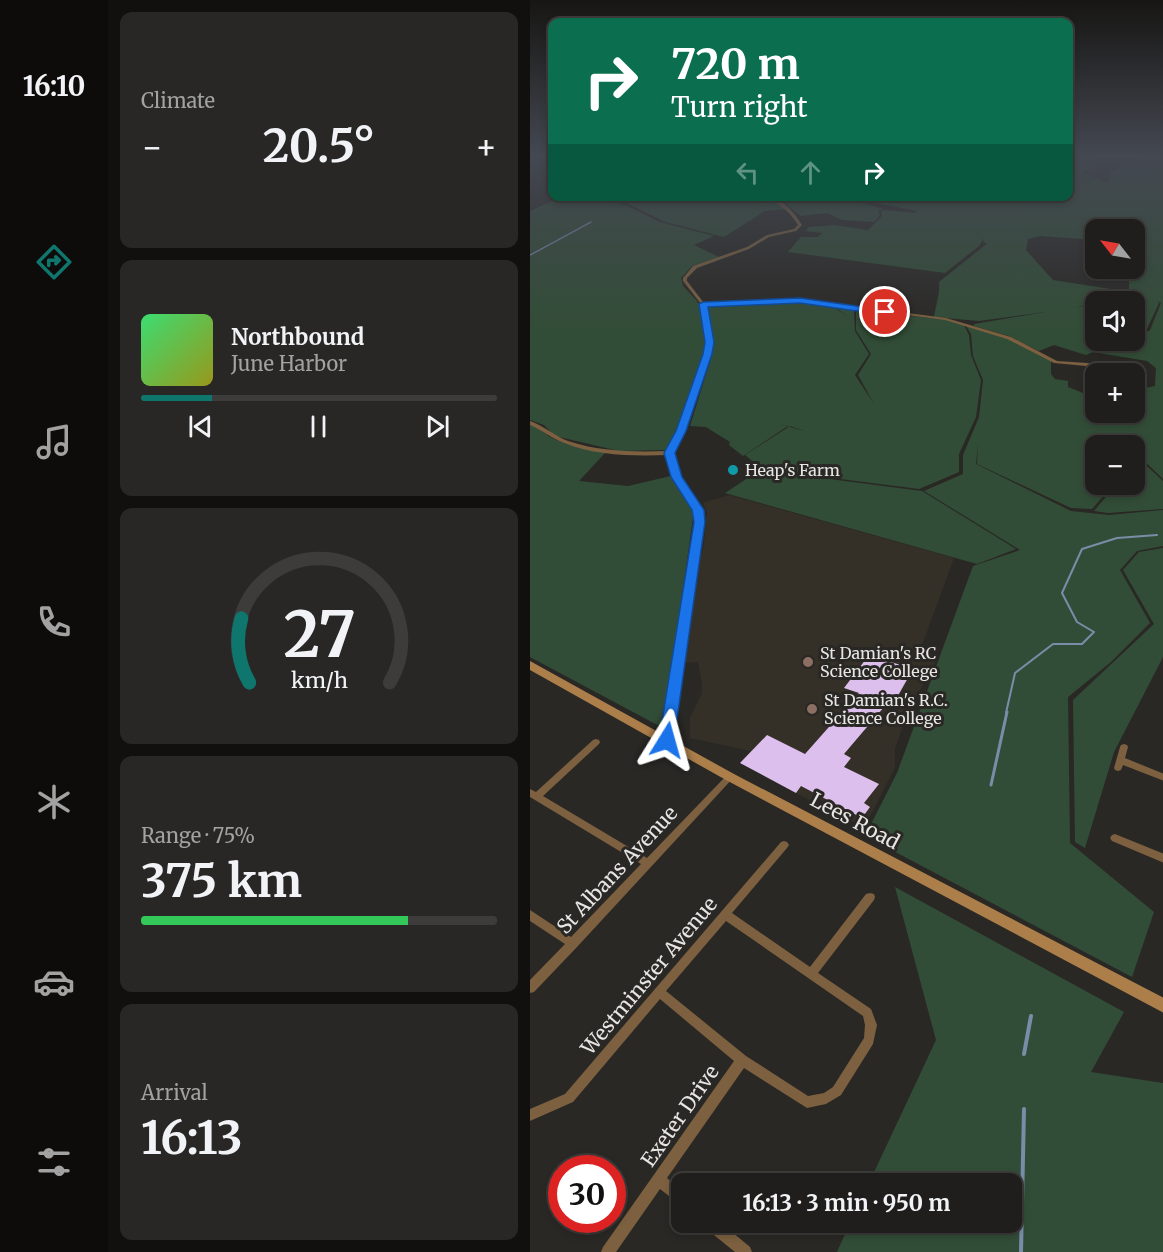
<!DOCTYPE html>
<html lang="en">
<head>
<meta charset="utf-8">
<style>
	body { margin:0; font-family:Merriweather,serif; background:#282725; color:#f1f3f6; height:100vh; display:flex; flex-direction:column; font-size:22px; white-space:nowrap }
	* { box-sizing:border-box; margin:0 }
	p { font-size:20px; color:#a2a2a3 }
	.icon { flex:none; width:33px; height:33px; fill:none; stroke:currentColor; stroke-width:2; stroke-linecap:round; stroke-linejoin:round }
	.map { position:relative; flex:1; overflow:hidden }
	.details { display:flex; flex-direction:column; gap:12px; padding:12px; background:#12100f; width:422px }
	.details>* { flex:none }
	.top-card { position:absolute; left:18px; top:18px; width:525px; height:183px; border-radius:12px; box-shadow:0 3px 9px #0003,0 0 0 2px #3d3c3b; background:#0b6e4f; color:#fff; overflow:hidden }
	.needle { width:39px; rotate:301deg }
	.buttons { position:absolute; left:555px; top:219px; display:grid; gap:12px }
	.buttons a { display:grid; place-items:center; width:60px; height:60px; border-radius:12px; background:#201e1c; box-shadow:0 3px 9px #0003,0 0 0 2px #3d3c3b; font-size:30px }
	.speed { position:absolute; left:18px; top:1155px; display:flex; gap:12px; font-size:30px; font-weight:700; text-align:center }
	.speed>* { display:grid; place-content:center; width:78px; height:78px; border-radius:50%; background:#201e1c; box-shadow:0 3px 9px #0003,0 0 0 2px #3d3c3b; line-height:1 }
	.speed .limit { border:9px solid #d22; background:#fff; color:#111 }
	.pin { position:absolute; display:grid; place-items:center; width:51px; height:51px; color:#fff; margin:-26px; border:3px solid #fff; border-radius:50%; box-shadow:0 2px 6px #0007 }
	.me { position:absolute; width:66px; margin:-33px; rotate:8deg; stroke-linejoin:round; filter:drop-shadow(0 0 4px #0008) }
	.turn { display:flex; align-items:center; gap:21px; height:126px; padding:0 24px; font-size:27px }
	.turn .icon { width:78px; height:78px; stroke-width:2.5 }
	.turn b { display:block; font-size:42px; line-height:51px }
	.lanes { display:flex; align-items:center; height:57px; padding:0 24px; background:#0003; justify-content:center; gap:30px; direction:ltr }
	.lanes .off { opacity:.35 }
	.big { font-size:45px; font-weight:700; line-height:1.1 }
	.details .widget { flex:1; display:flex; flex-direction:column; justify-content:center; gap:9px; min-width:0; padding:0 21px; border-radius:12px; background:#282725 }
	.details .dial { align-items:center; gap:0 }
	.dial svg { height:156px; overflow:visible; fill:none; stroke:#3d3c3b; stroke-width:7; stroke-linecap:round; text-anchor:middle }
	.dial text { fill:#f1f3f6; stroke:none }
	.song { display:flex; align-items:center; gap:18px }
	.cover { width:72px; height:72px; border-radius:9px; background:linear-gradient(135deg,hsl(140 70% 55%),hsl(60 70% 35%)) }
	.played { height:6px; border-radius:3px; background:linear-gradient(90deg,#0f766e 20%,#3d3c3b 20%) }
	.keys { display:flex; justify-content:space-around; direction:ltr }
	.heat { display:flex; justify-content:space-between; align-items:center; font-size:33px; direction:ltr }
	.charge { height:9px; border-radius:4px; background:linear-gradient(90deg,#34c759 75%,#3d3c3b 0) }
	.trip { position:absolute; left:141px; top:1173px; width:351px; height:60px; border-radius:12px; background:#201e1c; box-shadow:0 3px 9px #0003,0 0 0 2px #3d3c3b; font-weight:700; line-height:60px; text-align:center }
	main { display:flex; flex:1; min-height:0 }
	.menu { display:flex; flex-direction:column; width:108px; justify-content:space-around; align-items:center; background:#0d0c0b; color:#a2a2a3 }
	.menu .icon { width:42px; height:42px }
	.menu .selected { color:#0f766e }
	.menu b { font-size:27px; color:#f1f3f6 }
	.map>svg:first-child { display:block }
	.built { fill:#342f27 }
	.green { fill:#324d37; fill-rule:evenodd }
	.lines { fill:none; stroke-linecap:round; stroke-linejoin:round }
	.stream-far3 { stroke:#7a8da8; stroke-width:1.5 }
	.stream-far2 { stroke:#7a8da8; stroke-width:2 }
	.stream-far1 { stroke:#7a8da8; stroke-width:3 }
	.stream { stroke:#7a8da8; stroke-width:4 }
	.building { fill:#ddbfed }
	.street { fill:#7c6040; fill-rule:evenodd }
	.secondary { fill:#ac7e4a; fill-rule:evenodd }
	.route { fill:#1a73e8; stroke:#114b97; stroke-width:1.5 }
	.culture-dot { fill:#0f9aa8; stroke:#2a2825; stroke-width:2 }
	.education-dot { fill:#8d6e63; stroke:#2a2825; stroke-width:2 }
	.labels { text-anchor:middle; stroke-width:6; stroke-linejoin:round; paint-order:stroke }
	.poi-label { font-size:16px; fill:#e8e6e4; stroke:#2a2825; text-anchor:start }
	.near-street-label { font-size:20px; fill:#e8e6e4; stroke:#2a2825 }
</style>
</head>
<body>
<main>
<nav class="menu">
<b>16:10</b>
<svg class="icon selected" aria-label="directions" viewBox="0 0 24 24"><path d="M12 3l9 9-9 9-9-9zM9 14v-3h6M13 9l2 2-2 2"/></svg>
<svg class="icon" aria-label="music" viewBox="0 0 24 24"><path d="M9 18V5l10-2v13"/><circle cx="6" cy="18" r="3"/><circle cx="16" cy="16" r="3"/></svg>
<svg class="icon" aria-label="phone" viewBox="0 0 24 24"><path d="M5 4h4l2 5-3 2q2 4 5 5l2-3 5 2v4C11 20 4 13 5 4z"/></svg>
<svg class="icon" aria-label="climate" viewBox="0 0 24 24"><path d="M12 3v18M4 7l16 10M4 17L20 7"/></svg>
<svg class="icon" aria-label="car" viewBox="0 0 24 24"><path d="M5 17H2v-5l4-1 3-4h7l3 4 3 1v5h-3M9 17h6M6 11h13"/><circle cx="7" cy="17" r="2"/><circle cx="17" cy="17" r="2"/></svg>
<svg class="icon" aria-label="filters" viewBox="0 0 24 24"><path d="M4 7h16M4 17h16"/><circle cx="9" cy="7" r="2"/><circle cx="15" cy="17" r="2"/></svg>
</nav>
<section class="details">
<div class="widget"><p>Climate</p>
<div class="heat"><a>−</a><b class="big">20.5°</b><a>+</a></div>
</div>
<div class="widget">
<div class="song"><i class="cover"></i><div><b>Northbound</b><p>June Harbor</p></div></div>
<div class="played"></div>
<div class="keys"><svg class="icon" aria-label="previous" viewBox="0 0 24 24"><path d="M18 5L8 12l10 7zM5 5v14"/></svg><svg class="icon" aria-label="pause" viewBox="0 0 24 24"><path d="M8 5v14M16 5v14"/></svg><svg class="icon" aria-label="next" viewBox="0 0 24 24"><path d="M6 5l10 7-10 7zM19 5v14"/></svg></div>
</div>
<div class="widget dial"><svg viewBox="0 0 100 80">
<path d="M14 69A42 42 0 1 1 86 69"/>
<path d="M14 69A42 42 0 0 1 10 36" stroke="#0f766e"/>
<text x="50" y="56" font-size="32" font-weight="700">27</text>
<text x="50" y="72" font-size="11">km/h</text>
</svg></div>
<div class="widget"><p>Range · 75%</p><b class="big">375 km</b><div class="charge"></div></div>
<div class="widget"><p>Arrival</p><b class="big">16:13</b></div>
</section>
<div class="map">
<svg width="634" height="1252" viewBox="0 0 634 1252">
	<rect width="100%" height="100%" fill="#2a2825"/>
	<polygon class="built" points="199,495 424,558 392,645 406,661 376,716 365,749 365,768 334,828 305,813 286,796 279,800 214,765 225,752 160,738 160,718 172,693 172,683 168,662 151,663 158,611 168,563 173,550 177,513 173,503"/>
	<g class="green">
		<path d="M544 157H570L557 163 568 166 552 173 577 183 582 171 617 157H633V479L608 455 605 459 604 446H566V484L583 485 562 509 541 508 447 464 448 444 446 464 541 511 579 515 633 510V546L607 551 590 570 620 623 581 662 538 697 540 843 624 912 602 977 335 836 367 773 443 566 490 550 394 491 433 474V455L449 417 453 380 443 356 441 334 436 326 469 334 521 361V374L525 379 538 381V387L565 398 566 412H604L605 397 610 389 625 386 626 368 617 361 563 352 556 355 524 345 509 351 479 336 444 326V324L515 312 449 321 404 317C406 304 410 295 409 282L454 246 457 243 453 242 454 238 449 246 415 273 258 252 271 237H288L292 233 275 231 279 227 304 225 338 230 352 216 351 211 356 210 385 213 387 211 313 197H390L393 202 391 197 538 196 539 160ZM566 230H604V268L588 269 599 277V289H596L591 301H586L604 302 605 336 617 329 629 303 627 301 631 303 620 330 599 343 600 341 566 340 565 305 543 308 565 304 566 302 590 299 587 290 523 280 496 250 498 239 510 236 553 239 565 250Z"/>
		<polygon points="235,196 259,209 235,211 194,237 135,222 98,204 109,197"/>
		<polygon points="30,197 48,197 96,205 130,222 184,236 164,245 189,257 162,266 151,278 153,286 167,301 178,328 176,344 153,421 137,450 89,451 25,436 14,425 0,420 0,256 62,222 57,223 0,254 0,211"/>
		<path d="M239 197C280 197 313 196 354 209L348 211 350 215 344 222 312 220 297 213 271 216 253 202Z"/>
		<polygon points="267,301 303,307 319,317 303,306 324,310 325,331 339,354 325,375 344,404 328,375 341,354 326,330 326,310 419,320 434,325 439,335 441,355 451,380 446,417 429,454 429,472 389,489 232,469 215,455 260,426 277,432 250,424 258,426 213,456 199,445 200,442 176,427 160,426 183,352 177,306"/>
		<path d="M0 425C9 427 13 432 20 437 37 446 57 449 75 453L49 481 98 486 141 476 164 511 133 728 0 657Z"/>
		<polygon points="608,458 633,481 633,509 578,513 564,511 586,485 604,484 605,462"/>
		<polygon points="230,470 392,491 486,549 447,564 195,493"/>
		<polygon points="633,548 633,657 584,752 555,848 545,842 543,700 624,624 593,570 609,552"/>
		<polygon points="365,887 594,1012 561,1072 633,1083 633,1252 307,1252 320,1223 482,1222 482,1184 339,1183 406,1040"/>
	</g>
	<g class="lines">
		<polyline class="stream-far3" points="0,255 61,222"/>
		<polyline class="stream-far2" points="476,713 485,673 523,644 552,644 564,632 547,622 532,593 552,549 587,538 627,535"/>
		<polyline class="stream-far1" points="461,785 477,712"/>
		<g class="stream">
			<polyline points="494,1054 501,1016"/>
			<polyline points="491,1252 494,1109"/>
		</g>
	</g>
	<polygon class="building" points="339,655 383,669 365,701 360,700 314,754 321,758 314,767 349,784 334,803 340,807 332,818 271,786 266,793 210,763 237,735 275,754 329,693 314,688"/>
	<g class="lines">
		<g class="street">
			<path d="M232 196C250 196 263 210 272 225L266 231 239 237 219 249 167 268 157 278V281L174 303 270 299 416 318 481 337 527 361 588 365 591 367 588 369 524 363 477 339 415 320 270 301 176 305 182 342 154 431 143 453 150 477 171 510 173 522 141 740 140 742 137 743 134 742 133 740 167 522 165 510 144 477 138 455C103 456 67 456 34 443 21 438 12 430 0 425V421C14 426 25 436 38 441 70 452 105 452 138 451L148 431 178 342 171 304 153 281V278L163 266 217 247 237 235 264 229 268 225C259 210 248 203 232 196Z"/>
			<polygon points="66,739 69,740 70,742 69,744 13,796 117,858 197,775 200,774 203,775 204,777 47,947 4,992 0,993 0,980 35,944 0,921 0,910 41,937 111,864 0,797 0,789 6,792 63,740"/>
			<polygon points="594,744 597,745 598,747 595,758 634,774 634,781 593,765 591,770 588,771 585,770 584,768 590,747 591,745"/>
			<polygon points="585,834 634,854 634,863 582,841 580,838 582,835"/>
			<path d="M254 841 257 842 259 845 257 848 202 913 280 967 336 894 340 893 344 894 345 897 344 900 288 973 341 1009 347 1025 343 1044 311 1095 296 1104 277 1108 214 1068 137 1178 152 1190V1205L148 1203 130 1189 86 1252H71L73 1247 204 1061 130 999 43 1102 0 1121V1109L35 1094 251 842ZM196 921 333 1016 335 1025 334 1038 303 1087 294 1093 278 1096 216 1056 136 991Z"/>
			<polygon points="173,1222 190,1222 220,1247 222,1252 205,1252 174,1227"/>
		</g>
		<polygon class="secondary" points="0,661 204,774 634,998 634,1013 196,780 0,670"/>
	</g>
	<linearGradient id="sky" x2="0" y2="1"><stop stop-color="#171614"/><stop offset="0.47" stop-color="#444851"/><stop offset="1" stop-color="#444851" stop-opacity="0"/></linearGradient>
	<rect width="634" height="332" fill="url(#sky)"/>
	<polygon class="route" points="270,298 355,310 359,312 355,315 270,303 178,307 184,342 182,354 156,431 145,453 152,477 174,510 175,522 144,740 142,744 131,744 129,740 164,522 162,510 141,477 134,453 146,431 173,354 175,342 169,304 173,302"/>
	<circle class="culture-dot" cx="203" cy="470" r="6"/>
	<g class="education-dot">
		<circle cx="278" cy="662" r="6"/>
		<circle cx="282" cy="709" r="6"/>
	</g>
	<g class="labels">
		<g class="poi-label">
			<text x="215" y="476">Heap's Farm</text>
			<text x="290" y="659">St Damian's RC<tspan x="290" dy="18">Science College</tspan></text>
			<text x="294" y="706">St Damian's R.C.<tspan x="294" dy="18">Science College</tspan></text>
		</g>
		<g class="near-street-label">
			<text transform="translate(325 821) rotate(28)" y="7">Lees Road</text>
			<text transform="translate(87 870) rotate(-47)" y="7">St Albans Avenue</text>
			<text transform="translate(119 976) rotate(-50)" y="7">Westminster Avenue</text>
			<text transform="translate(150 1116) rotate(-55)" y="7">Exeter Drive</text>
		</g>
	</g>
</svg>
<div class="buttons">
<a><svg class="needle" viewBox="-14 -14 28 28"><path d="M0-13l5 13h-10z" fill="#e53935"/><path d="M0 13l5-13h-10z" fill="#a2a2a3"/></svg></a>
<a><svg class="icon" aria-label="sound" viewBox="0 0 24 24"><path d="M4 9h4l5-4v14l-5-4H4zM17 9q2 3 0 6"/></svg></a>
<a>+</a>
<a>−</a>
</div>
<div class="speed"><div class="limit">30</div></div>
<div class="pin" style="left:355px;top:312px;background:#d93025"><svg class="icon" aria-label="arrive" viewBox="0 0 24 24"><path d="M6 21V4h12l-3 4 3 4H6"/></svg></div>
<svg class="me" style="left:137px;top:740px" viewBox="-20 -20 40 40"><path d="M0-17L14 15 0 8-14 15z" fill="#1a73e8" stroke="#fff" stroke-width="4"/></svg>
<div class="trip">16:13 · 3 min · 950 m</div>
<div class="top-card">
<div class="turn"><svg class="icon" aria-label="right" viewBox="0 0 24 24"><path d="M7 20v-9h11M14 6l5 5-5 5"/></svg><div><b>720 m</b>Turn right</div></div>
<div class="lanes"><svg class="icon off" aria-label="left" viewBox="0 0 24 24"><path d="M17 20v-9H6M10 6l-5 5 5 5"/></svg><svg class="icon off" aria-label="ahead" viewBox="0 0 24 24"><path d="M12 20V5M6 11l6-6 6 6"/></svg><svg class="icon" aria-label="right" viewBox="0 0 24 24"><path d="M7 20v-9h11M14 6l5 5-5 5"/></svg></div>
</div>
</div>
</main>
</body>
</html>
